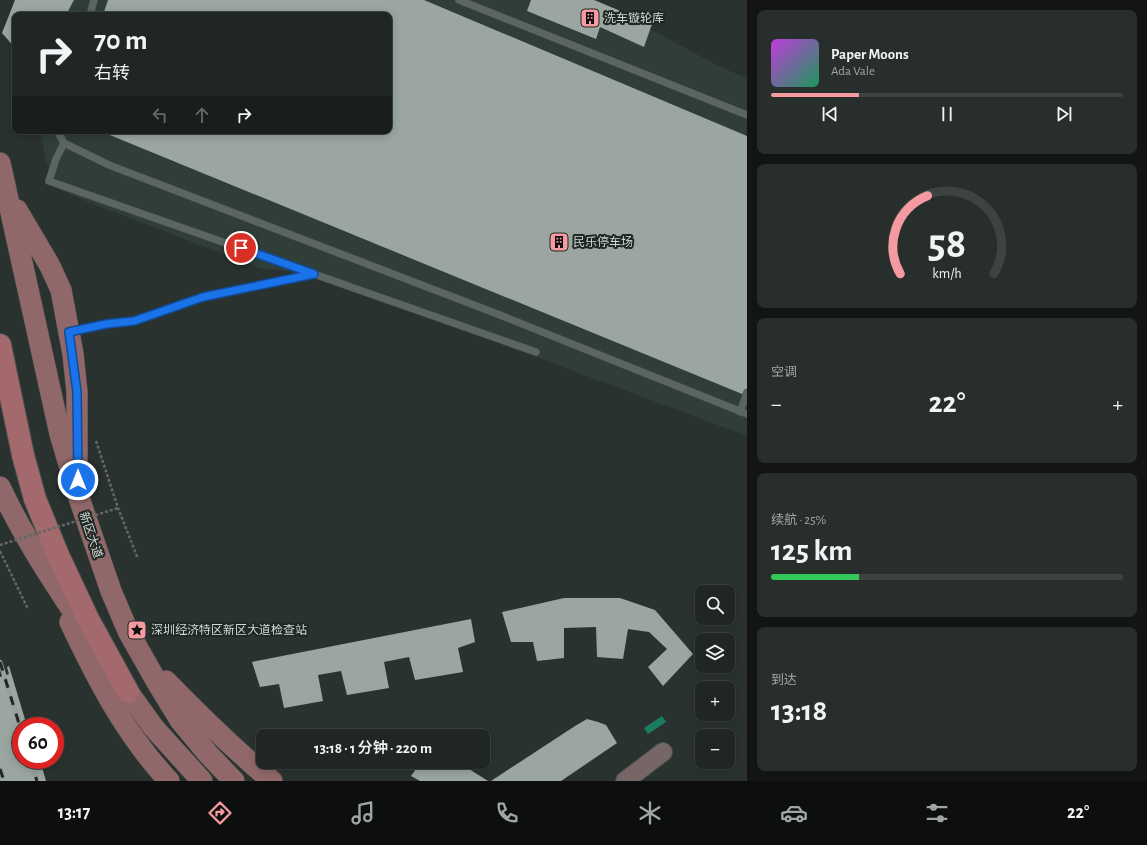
<!DOCTYPE html>
<html lang="zh">
<head>
<meta charset="utf-8">
<style>
	body { margin:0; font-family:"Alegreya Sans","Noto Sans SC",sans-serif; background:#282e2b; color:#f1f3f6; height:100vh; display:flex; flex-direction:column; font-size:15px; white-space:nowrap }
	* { box-sizing:border-box; margin:0 }
	p { font-size:13px; color:#a2a5a6 }
	.icon { flex:none; width:22px; height:22px; fill:none; stroke:currentColor; stroke-width:2; stroke-linecap:round; stroke-linejoin:round }
	.map { position:relative; flex:1; overflow:hidden }
	.sheet { display:flex; flex-direction:column; gap:10px; padding:10px; background:#121513; width:400px }
	.sheet>* { flex:none }
	.banner { position:absolute; left:12px; top:12px; width:380px; height:122px; border-radius:8px; box-shadow:0 2px 10px #0003,0 0 0 1px #3d4341; background:#202623; color:#f1f3f6; overflow:hidden }
	.tools { position:absolute; left:695px; top:585px; display:grid; gap:8px }
	.tools a { display:grid; place-items:center; width:40px; height:40px; border-radius:8px; background:#202623; box-shadow:0 2px 10px #0003,0 0 0 1px #3d4341; font-size:20px }
	.speed { position:absolute; left:12px; top:717px; display:flex; gap:8px; font-size:20px; font-weight:700; text-align:center }
	.speed>* { display:grid; place-content:center; width:52px; height:52px; border-radius:50%; background:#202623; box-shadow:0 2px 10px #0003,0 0 0 1px #3d4341; line-height:1 }
	.speed .limit { border:6px solid #d22; background:#fff; color:#111 }
	.pin { position:absolute; display:grid; place-items:center; width:34px; height:34px; color:#fff; margin:-17px; border:2px solid #fff; border-radius:50%; box-shadow:0 1px 4px #0007 }
	.me { position:absolute; width:44px; margin:-22px; rotate:0deg; stroke-linejoin:round; filter:drop-shadow(0 0 3px #0008) }
	.turn { display:flex; align-items:center; gap:14px; height:84px; padding:0 16px; font-size:18px }
	.turn .icon { width:52px; height:52px; stroke-width:2.5 }
	.turn b { display:block; font-size:28px; line-height:34px }
	.lanes { display:flex; align-items:center; height:38px; padding:0 16px; background:#0003; justify-content:center; gap:20px; direction:ltr }
	.lanes .off { opacity:.35 }
	.big { font-size:30px; font-weight:600; line-height:1.1 }
	.sheet .widget { flex:1; display:flex; flex-direction:column; justify-content:center; gap:6px; min-width:0; padding:0 14px; border-radius:8px; background:#282e2b }
	.sheet .dial { align-items:center; gap:0 }
	.dial svg { height:104px; overflow:visible; fill:none; stroke:#3d4341; stroke-width:7; stroke-linecap:round; text-anchor:middle }
	.dial text { fill:#f1f3f6; stroke:none }
	.song { display:flex; align-items:center; gap:12px }
	.cover { width:48px; height:48px; border-radius:6px; background:linear-gradient(135deg,hsl(290 70% 55%),hsl(150 70% 35%)) }
	.played { height:4px; border-radius:2px; background:linear-gradient(90deg,#f49aa0 25%,#3d4341 25%) }
	.keys { display:flex; justify-content:space-around; direction:ltr }
	.heat { display:flex; justify-content:space-between; align-items:center; font-size:22px; direction:ltr }
	.charge { height:6px; border-radius:3px; background:linear-gradient(90deg,#34c759 25%,#3d4341 0) }
	.trip { position:absolute; left:256px; top:729px; width:234px; height:40px; border-radius:8px; background:#202623; box-shadow:0 2px 10px #0003,0 0 0 1px #3d4341; font-weight:600; line-height:40px; text-align:center }
	.dock { display:flex; height:64px; justify-content:space-around; align-items:center; background:#0d0f0e; color:#a2a5a6 }
	.dock .icon { width:28px; height:28px }
	.dock .current { color:#f49aa0 }
	.dock b { font-size:18px; color:#f1f3f6 }
	main { display:flex; flex:1; min-height:0 }
	.map>svg:first-child { display:block }
	.built { fill:#2f3e38 }
	.water { fill:#1b7c62 }
	.building { fill:#9ba6a1 }
	.lines { fill:none; stroke-linecap:round; stroke-linejoin:round }
	.service-casing { stroke:#484f4c; stroke-width:8 }
	.secondary-casing { stroke:#484f4c; stroke-width:20 }
	.primary-casing { stroke:#484f4c; stroke-width:22 }
	.trunk-casing { stroke:#484f4c; stroke-width:24 }
	.path { stroke:#616865; stroke-width:2.5; stroke-dasharray:3 2; stroke-linecap:butt }
	.service { stroke:#5b6561; stroke-width:7 }
	.secondary { stroke:#766665; stroke-width:18 }
	.primary { stroke:#916869; stroke-width:21 }
	.trunk { stroke:#a3696c; stroke-width:22 }
	.rail-casing { stroke:#989f9c; stroke-width:4.5 }
	.rail { stroke:#202825; stroke-width:3; stroke-dasharray:9; stroke-linecap:butt }
	.path-bridge { stroke:#616865; stroke-width:2.5; stroke-dasharray:3 2; stroke-linecap:butt }
	.route-casing { stroke:#114b97; stroke-width:10 }
	.route { stroke:#1a73e8; stroke-width:7 }
	.labels { text-anchor:middle; stroke-width:4; stroke-linejoin:round; paint-order:stroke }
	.poi-label { font-size:12px; fill:#d2d8d5; stroke:#202825; text-anchor:start }
	.street-label { font-size:12px; fill:#d2d8d5; stroke:#202825 }
</style>
</head>
<body>
<main>
<div class="map">
<svg width="747" height="781" viewBox="0 0 747 781">
	<rect width="100%" height="100%" fill="#2a322f"/>
	<polygon class="built" points="17,0 597,0 720,67 747,78 747,436 314,274 260,268 93,204 58,189 45,158 41,131 389,131 389,15 21,15"/>
	<polygon class="water" points="662,716 666,722 648,734 644,728"/>
	<g class="building">
		<polygon points="15,0 74,0 66,15 15,15 15,48 2,33"/>
		<polygon points="108,0 424,0 747,136 747,396 100,131 389,131 389,15 103,15"/>
		<polygon points="531,0 594,0 652,24 644,47 600,27 596,39 527,11"/>
		<polygon points="564,598 620,598 655,610 693,654 663,686 648,667 667,649 649,632 628,629 623,659 597,657 596,627 564,628 564,658 537,661 533,642 511,642 502,612"/>
		<polygon points="471,619 475,642 458,648 463,672 415,680 409,657 384,662 389,688 347,695 341,671 318,675 323,701 284,708 279,684 260,687 252,662"/>
		<polygon points="9,666 27,726 21,726 21,760 40,760 46,781 0,781 0,677 9,674 7,667"/>
		<polygon points="587,719 598,722 606,725 617,743 561,781 491,781 575,726"/>
		<polygon points="421,762 458,762 488,781 420,781 411,776"/>
	</g>
	<g class="lines">
		<defs>
			<g id="service">
				<polyline points="459,0 747,115"/>
				<polyline points="90,15 94,0"/>
				<polyline points="60,131 59,134 64,143 109,165 500,315 747,414"/>
				<polyline points="64,143 56,159 49,181 536,352"/>
				<polyline points="71,331 106,324 134,321 203,297 313,274"/>
				<polyline points="740,412 747,393"/>
			</g>
			<polyline id="secondary" points="625,781 663,752"/>
			<g id="primary">
				<polyline points="0,163 60,434 78,495 111,591 128,631 158,684 180,720 208,754 234,781"/>
				<polyline points="17,210 50,266 61,290 73,354 77,392 77,468"/>
				<path d="M0 487C25 540 56 586 88 634"/>
				<path d="M70 622C97 679 125 734 169 781"/>
				<polyline points="118,678 154,728 202,781"/>
				<path d="M166 681C200 716 235 750 272 781"/>
			</g>
			<polyline id="trunk" points="0,345 23,455 35,499 58,555 88,619 128,692"/>
		</defs>
		<use href="#service" class="service-casing"/>
		<use href="#secondary" class="secondary-casing"/>
		<use href="#primary" class="primary-casing"/>
		<use href="#trunk" class="trunk-casing"/>
		<g class="path">
			<polyline points="96,441 118,508 138,559"/>
			<polyline points="0,551 28,609"/>
		</g>
		<use href="#service" class="service"/>
		<use href="#secondary" class="secondary"/>
		<use href="#primary" class="primary"/>
		<use href="#trunk" class="trunk"/>
		<defs>
			<g id="rail">
				<polyline points="0,662 21,730"/>
				<polyline points="30,760 37,781"/>
				<polyline points="0,769 4,781"/>
			</g>
		</defs>
		<use href="#rail" class="rail-casing"/>
		<use href="#rail" class="rail"/>
		<polyline class="path-bridge" points="0,545 118,508"/>
	</g>
	<g class="lines">
		<defs>
			<polyline id="route" points="78,480 77,392 69,332 106,324 134,321 203,297 314,274 241,248"/>
		</defs>
		<use href="#route" class="route-casing"/>
		<use href="#route" class="route"/>
	</g>
	<defs>
		<symbol id="building-square" viewBox="-11 -11 22 22"><rect x="-9" y="-9" width="18" height="18" rx="4" fill="#f49aa0" stroke="#202825"/><path d="M-4-6H4V6H1V3H-1V6H-4ZM-2.5-4.3h1.7v1.8h-1.7ZM.8-4.3h1.7v1.8H.8ZM-2.5-1h1.7V.8h-1.7ZM.8-1h1.7V.8H.8Z" fill="#111"/></symbol>
		<symbol id="sight-square" viewBox="-11 -11 22 22"><rect x="-9" y="-9" width="18" height="18" rx="4" fill="#f49aa0" stroke="#202825"/><path d="M0-6L1.8-2.2L6-1.7L2.9 1.2L3.7 5.4L0 3.3L-3.7 5.4L-2.9 1.2L-6-1.7L-1.8-2.2Z" fill="#111"/></symbol>
	</defs>
	<g fill-rule="evenodd">
		<use href="#building-square" x="579" y="7" width="22" height="22"/>
		<use href="#building-square" x="548" y="231" width="22" height="22"/>
		<use href="#sight-square" x="126" y="619" width="22" height="22"/>
	</g>
	<g class="labels">
		<g class="poi-label">
			<text x="604" y="22">洗车镟轮库</text>
			<text x="573" y="246">民乐停车场</text>
			<text x="151" y="634">深圳经济特区新区大道检查站</text>
		</g>
		<g class="street-label">
			<text transform="translate(91 535) rotate(71)" y="4">新区大道</text>
		</g>
	</g>
</svg>
<div class="tools">
<a><svg class="icon" aria-label="search" viewBox="0 0 24 24"><circle cx="10" cy="10" r="6"/><path d="M15 15l6 6"/></svg></a>
<a><svg class="icon" aria-label="layers" viewBox="0 0 24 24"><path d="M12 4l9 5-9 5-9-5zM3 14l9 5 9-5"/></svg></a>
<a>+</a>
<a>−</a>
</div>
<div class="speed"><div class="limit">60</div></div>
<div class="pin" style="left:241px;top:248px;background:#d93025"><svg class="icon" aria-label="arrive" viewBox="0 0 24 24"><path d="M6 21V4h12l-3 4 3 4H6"/></svg></div>
<svg class="me" style="left:78px;top:480px" viewBox="-20 -20 40 40"><circle r="17" fill="#1a73e8" stroke="#fff" stroke-width="3"/><path d="M0-11L8 9 0 5-8 9z" fill="#fff"/></svg>
<div class="trip">13:18 · 1 分钟 · 220 m</div>
<div class="banner">
<div class="turn"><svg class="icon" aria-label="right" viewBox="0 0 24 24"><path d="M7 20v-9h11M14 6l5 5-5 5"/></svg><div><b>70 m</b>右转</div></div>
<div class="lanes"><svg class="icon off" aria-label="left" viewBox="0 0 24 24"><path d="M17 20v-9H6M10 6l-5 5 5 5"/></svg><svg class="icon off" aria-label="ahead" viewBox="0 0 24 24"><path d="M12 20V5M6 11l6-6 6 6"/></svg><svg class="icon" aria-label="right" viewBox="0 0 24 24"><path d="M7 20v-9h11M14 6l5 5-5 5"/></svg></div>
</div>
</div>
<section class="sheet">
<div class="widget">
<div class="song"><i class="cover"></i><div><b>Paper Moons</b><p>Ada Vale</p></div></div>
<div class="played"></div>
<div class="keys"><svg class="icon" aria-label="previous" viewBox="0 0 24 24"><path d="M18 5L8 12l10 7zM5 5v14"/></svg><svg class="icon" aria-label="pause" viewBox="0 0 24 24"><path d="M8 5v14M16 5v14"/></svg><svg class="icon" aria-label="next" viewBox="0 0 24 24"><path d="M6 5l10 7-10 7zM19 5v14"/></svg></div>
</div>
<div class="widget dial"><svg viewBox="0 0 100 80">
<path d="M14 69A42 42 0 1 1 86 69"/>
<path d="M14 69A42 42 0 0 1 35 9" stroke="#f49aa0"/>
<text x="50" y="56" font-size="32" font-weight="700">58</text>
<text x="50" y="72" font-size="11">km/h</text>
</svg></div>
<div class="widget"><p>空调</p>
<div class="heat"><a>−</a><b class="big">22°</b><a>+</a></div>
</div>
<div class="widget"><p>续航 · 25%</p><b class="big">125 km</b><div class="charge"></div></div>
<div class="widget"><p>到达</p><b class="big">13:18</b></div>
</section>
</main>
<nav class="dock">
<b>13:17</b>
<svg class="icon current" aria-label="directions" viewBox="0 0 24 24"><path d="M12 3l9 9-9 9-9-9zM9 14v-3h6M13 9l2 2-2 2"/></svg>
<svg class="icon" aria-label="music" viewBox="0 0 24 24"><path d="M9 18V5l10-2v13"/><circle cx="6" cy="18" r="3"/><circle cx="16" cy="16" r="3"/></svg>
<svg class="icon" aria-label="phone" viewBox="0 0 24 24"><path d="M5 4h4l2 5-3 2q2 4 5 5l2-3 5 2v4C11 20 4 13 5 4z"/></svg>
<svg class="icon" aria-label="climate" viewBox="0 0 24 24"><path d="M12 3v18M4 7l16 10M4 17L20 7"/></svg>
<svg class="icon" aria-label="car" viewBox="0 0 24 24"><path d="M5 17H2v-5l4-1 3-4h7l3 4 3 1v5h-3M9 17h6M6 11h13"/><circle cx="7" cy="17" r="2"/><circle cx="17" cy="17" r="2"/></svg>
<svg class="icon" aria-label="filters" viewBox="0 0 24 24"><path d="M4 7h16M4 17h16"/><circle cx="9" cy="7" r="2"/><circle cx="15" cy="17" r="2"/></svg>
<b>22°</b>
</nav>
</body>
</html>
